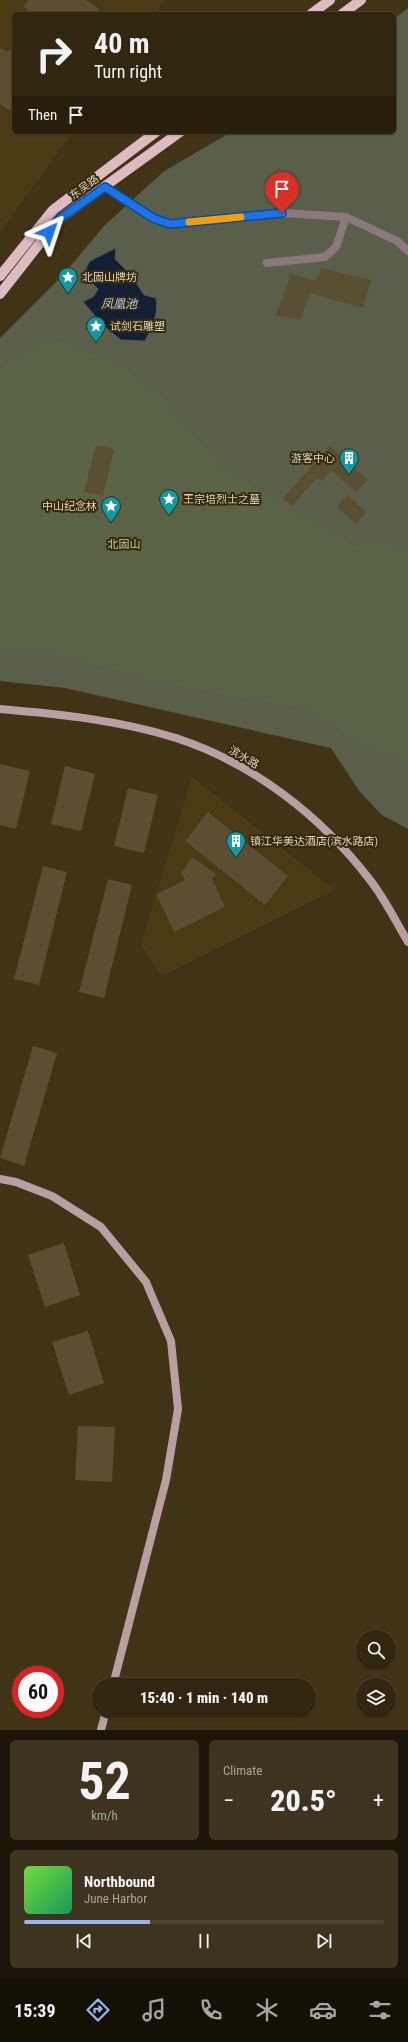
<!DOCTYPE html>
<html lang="en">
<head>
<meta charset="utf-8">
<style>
	body { margin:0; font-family:"Roboto Condensed","Noto Sans SC",sans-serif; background:#3d331e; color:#f1f3f6; height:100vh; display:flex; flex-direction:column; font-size:15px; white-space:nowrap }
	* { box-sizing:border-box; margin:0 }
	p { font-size:13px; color:#a8a59f }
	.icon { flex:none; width:22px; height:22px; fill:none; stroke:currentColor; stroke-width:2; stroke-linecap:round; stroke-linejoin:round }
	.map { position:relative; height:1730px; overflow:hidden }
	.drawer { display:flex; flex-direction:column; gap:10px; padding:10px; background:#1b1509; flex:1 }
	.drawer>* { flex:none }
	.top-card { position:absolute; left:12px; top:12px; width:384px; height:122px; border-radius:6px; box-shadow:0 1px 3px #0004,0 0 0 1px #4c4430; background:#312710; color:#f1f3f6; overflow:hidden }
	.tools { position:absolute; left:356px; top:1630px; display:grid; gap:8px }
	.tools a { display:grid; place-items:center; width:40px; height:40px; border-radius:50%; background:#312710; box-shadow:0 1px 3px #0004,0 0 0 1px #4c4430; font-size:20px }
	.speed { position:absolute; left:12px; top:1666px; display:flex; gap:8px; font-size:20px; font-weight:700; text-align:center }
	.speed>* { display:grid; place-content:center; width:52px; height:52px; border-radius:50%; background:#312710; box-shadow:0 1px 3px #0004,0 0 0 1px #4c4430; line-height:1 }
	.speed .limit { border:6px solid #d22; background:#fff; color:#111 }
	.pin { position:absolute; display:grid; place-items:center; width:34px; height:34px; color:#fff; margin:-41px -17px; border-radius:50% 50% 50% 0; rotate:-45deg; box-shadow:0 0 4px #0007 }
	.pin .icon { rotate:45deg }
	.me { position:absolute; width:44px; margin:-22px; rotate:42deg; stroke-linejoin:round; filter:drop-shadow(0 0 3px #0008) }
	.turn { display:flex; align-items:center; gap:14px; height:84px; padding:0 16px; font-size:18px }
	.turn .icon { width:52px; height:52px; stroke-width:2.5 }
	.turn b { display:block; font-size:28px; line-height:34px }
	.then { display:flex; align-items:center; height:38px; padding:0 16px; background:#0003; gap:8px; font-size:15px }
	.big { font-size:30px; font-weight:800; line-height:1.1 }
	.drawer .widget { flex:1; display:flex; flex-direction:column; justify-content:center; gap:6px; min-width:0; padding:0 14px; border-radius:6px; background:#3d331e }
	.drawer .dial { align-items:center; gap:0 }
	.dial b { font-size:52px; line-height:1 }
	.song { display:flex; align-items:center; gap:12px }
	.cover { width:48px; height:48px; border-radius:6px; background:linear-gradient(135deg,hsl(100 70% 55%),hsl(150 70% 35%)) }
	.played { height:4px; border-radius:2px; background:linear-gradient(90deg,#95b2f1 35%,#4c4430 35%) }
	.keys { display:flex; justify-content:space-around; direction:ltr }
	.heat { display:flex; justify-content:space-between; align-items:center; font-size:22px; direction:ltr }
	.drawer .tiles { flex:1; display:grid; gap:10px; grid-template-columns:1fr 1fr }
	.widget:last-child { grid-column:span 2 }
	.trip { position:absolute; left:92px; top:1678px; width:224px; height:40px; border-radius:20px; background:#312710; box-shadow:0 1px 3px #0004,0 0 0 1px #4c4430; font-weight:800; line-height:40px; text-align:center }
	.menu { display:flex; height:64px; justify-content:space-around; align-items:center; background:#141006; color:#a8a59f }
	.menu .icon { width:28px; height:28px }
	.menu .current { color:#95b2f1 }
	.menu b { font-size:18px; color:#f1f3f6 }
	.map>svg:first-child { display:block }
	.built { fill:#4b3b14 }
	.green { fill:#595f4b }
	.forest { fill:#5b6347 }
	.water { fill:#131f34; stroke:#50565f }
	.building { fill:#5a4e33 }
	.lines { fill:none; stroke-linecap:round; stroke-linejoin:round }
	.street { stroke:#8a797c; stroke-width:8 }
	.secondary { stroke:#b99ea3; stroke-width:8 }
	.primary { stroke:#debac1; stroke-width:10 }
	.route-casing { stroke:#114b97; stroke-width:10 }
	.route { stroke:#1a73e8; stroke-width:7 }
	.slow { stroke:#f59e0b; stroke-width:7 }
	.labels { text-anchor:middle; stroke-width:4; stroke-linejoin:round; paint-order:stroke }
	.street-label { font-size:11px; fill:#ddd5c4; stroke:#372a0b }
	.poi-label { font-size:11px; fill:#ddd5c4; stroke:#372a0b; text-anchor:start }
	.park-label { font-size:11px; fill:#c0cf99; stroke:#372a0b }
	.water-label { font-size:12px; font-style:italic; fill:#aecbfa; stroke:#372a0b }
</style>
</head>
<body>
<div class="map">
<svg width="408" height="1730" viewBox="0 0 408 1730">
	<rect width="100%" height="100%" fill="#413416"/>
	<g class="built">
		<polygon points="0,0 165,0 155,14 14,14 14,132 73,132 0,232"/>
		<polygon points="192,777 335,890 161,976 141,944"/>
	</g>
	<polygon class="green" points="408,8 408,829 382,815 360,792 331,748 65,688 0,681 0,338 64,274 104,226 163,172 231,132 394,132 394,19"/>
	<polygon class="forest" points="49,338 117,363 162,397 222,468 355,546 376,540 408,552 408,763 356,740 307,709 160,683 52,653 0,652 0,371 4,366"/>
	<path class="water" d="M116 248 115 259 132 276 144 295 156 298C159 313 152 328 145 341L121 340 105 327 83 302 94 296 98 289 89 280 86 268 90 261Z"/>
	<g class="building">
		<polygon points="28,0 86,0 99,9 96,14 33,14 24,7"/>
		<polygon points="14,43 14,109 12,112 0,104 0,48 8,52"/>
		<polygon points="321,268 371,280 363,308 310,293 301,320 276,315 291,274 316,281"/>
		<polygon points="96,445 114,449 103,496 84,492"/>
		<polygon points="330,446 368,480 356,492 332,471 321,481 317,478 292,506 283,498"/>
		<polygon points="347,495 366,512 356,524 337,507"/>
		<polygon points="0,764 30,771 16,829 0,825"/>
		<polygon points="65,766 95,774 81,831 51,824"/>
		<polygon points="128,788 158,795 144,853 114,846"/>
		<polygon points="208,812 288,876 265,905 185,841"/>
		<polygon points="192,857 216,874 212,879 225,907 174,932 156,894 185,880 181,873"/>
		<polygon points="43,866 67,872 39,985 14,979"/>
		<polygon points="108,879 132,885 104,998 79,992"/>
		<polygon points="33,1046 57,1053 24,1166 0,1158"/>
		<polygon points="64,1243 80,1295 45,1307 28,1255"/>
		<polygon points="88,1331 104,1383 69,1395 52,1342"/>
		<polygon points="78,1426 115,1427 112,1482 75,1480"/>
	</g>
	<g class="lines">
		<g class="street">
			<polyline points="105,187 153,218 170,224 282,213 346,217 397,241 408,251"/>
			<polyline points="267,263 325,257 336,247 346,217"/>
		</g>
		<g class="secondary">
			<path d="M0 709C58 714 119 720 176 738 253 763 321 816 370 880 385 899 396 922 408 942"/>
			<polyline points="0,1179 16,1182 52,1196 101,1227 146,1282 171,1341 178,1409 166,1480 113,1685"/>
			<polyline points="101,1730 106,1711"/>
		</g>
		<g class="primary">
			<polyline points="311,14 330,0"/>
			<polyline points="342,14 361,0"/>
			<polyline points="0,276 53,210 156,132"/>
			<polyline points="0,294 58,220 180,132"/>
		</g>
	</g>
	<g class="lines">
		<defs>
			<polyline id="route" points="49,232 58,220 105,187 153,218 170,224 282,213"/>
		</defs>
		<use href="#route" class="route-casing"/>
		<use href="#route" class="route"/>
		<polyline class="slow" points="189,222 241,217"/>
	</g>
	<defs>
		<symbol id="sight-pin" viewBox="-11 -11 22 30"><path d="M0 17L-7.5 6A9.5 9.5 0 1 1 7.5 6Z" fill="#0f9aa8" stroke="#372a0b"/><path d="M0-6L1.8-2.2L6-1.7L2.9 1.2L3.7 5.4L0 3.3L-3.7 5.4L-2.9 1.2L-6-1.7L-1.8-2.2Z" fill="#fff"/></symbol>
		<symbol id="building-pin" viewBox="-11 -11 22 30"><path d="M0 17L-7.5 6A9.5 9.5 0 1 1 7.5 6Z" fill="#0f9aa8" stroke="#372a0b"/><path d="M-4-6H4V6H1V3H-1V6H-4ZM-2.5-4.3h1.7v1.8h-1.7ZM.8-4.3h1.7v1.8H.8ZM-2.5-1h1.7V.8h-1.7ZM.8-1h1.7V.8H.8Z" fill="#fff"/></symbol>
	</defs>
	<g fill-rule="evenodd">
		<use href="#sight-pin" x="57" y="266" width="22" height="30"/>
		<use href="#sight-pin" x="85" y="315" width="22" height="30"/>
		<use href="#building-pin" x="338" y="447" width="22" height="30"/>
		<use href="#sight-pin" x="158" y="488" width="22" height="30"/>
		<use href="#sight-pin" x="100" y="495" width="22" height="30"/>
		<use href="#building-pin" x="225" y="830" width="22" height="30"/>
	</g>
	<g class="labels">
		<g class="street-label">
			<text transform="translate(84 187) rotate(-36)" y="4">东吴路</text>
			<text transform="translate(244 757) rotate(30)" y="4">滨水路</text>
		</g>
		<g class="poi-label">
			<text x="82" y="281">北固山牌坊</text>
			<text x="110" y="330">试剑石雕塑</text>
			<text x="335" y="462" text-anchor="end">游客中心</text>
			<text x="183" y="503">王宗培烈士之墓</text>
			<text x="97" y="510" text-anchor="end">中山纪念林</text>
			<text x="250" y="845">镇江华美达酒店(滨水路店)</text>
		</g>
		<g class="park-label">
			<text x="124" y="548">北固山</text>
		</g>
		<g class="water-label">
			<text x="119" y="308">凤凰池</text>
		</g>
	</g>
</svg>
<div class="tools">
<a><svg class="icon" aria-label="search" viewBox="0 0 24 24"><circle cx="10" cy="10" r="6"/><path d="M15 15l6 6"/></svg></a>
<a><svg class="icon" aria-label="layers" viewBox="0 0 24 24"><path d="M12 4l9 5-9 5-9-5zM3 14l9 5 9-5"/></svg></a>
</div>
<div class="speed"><div class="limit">60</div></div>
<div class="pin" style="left:282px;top:213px;background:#d93025"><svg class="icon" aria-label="arrive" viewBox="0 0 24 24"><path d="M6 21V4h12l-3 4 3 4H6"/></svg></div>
<svg class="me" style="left:49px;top:232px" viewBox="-20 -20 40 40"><path d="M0-17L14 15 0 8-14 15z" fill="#1a73e8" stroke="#fff" stroke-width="4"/></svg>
<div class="trip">15:40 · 1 min · 140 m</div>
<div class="top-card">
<div class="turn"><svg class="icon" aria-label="right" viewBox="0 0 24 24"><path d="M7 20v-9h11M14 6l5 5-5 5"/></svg><div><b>40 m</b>Turn right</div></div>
<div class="then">Then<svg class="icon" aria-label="arrive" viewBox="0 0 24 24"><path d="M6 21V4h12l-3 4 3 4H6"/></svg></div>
</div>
</div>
<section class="drawer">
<div class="tiles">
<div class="widget dial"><b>52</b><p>km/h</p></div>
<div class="widget"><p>Climate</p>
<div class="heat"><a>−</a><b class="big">20.5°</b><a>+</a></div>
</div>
<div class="widget">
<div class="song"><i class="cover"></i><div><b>Northbound</b><p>June Harbor</p></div></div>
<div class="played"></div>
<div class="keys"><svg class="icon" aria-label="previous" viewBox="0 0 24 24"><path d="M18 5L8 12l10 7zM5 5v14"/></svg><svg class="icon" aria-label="pause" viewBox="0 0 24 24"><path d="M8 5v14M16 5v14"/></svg><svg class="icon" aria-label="next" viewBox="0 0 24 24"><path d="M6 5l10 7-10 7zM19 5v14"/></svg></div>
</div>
</div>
</section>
<nav class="menu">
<b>15:39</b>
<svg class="icon current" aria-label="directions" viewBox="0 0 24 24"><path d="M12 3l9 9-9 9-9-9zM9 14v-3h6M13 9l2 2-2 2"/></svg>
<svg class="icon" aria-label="music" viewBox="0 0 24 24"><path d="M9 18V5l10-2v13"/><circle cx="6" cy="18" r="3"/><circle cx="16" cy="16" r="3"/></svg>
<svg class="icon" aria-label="phone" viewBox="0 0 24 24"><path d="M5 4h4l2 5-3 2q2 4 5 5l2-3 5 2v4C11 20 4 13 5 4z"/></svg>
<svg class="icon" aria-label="climate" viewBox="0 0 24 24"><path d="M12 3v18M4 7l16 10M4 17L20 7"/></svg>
<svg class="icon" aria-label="car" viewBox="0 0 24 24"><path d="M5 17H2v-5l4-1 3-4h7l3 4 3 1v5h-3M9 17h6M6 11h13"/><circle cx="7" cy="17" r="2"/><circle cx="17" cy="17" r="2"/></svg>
<svg class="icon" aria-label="filters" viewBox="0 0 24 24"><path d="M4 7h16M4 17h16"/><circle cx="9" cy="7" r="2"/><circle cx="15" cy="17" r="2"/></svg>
</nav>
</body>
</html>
